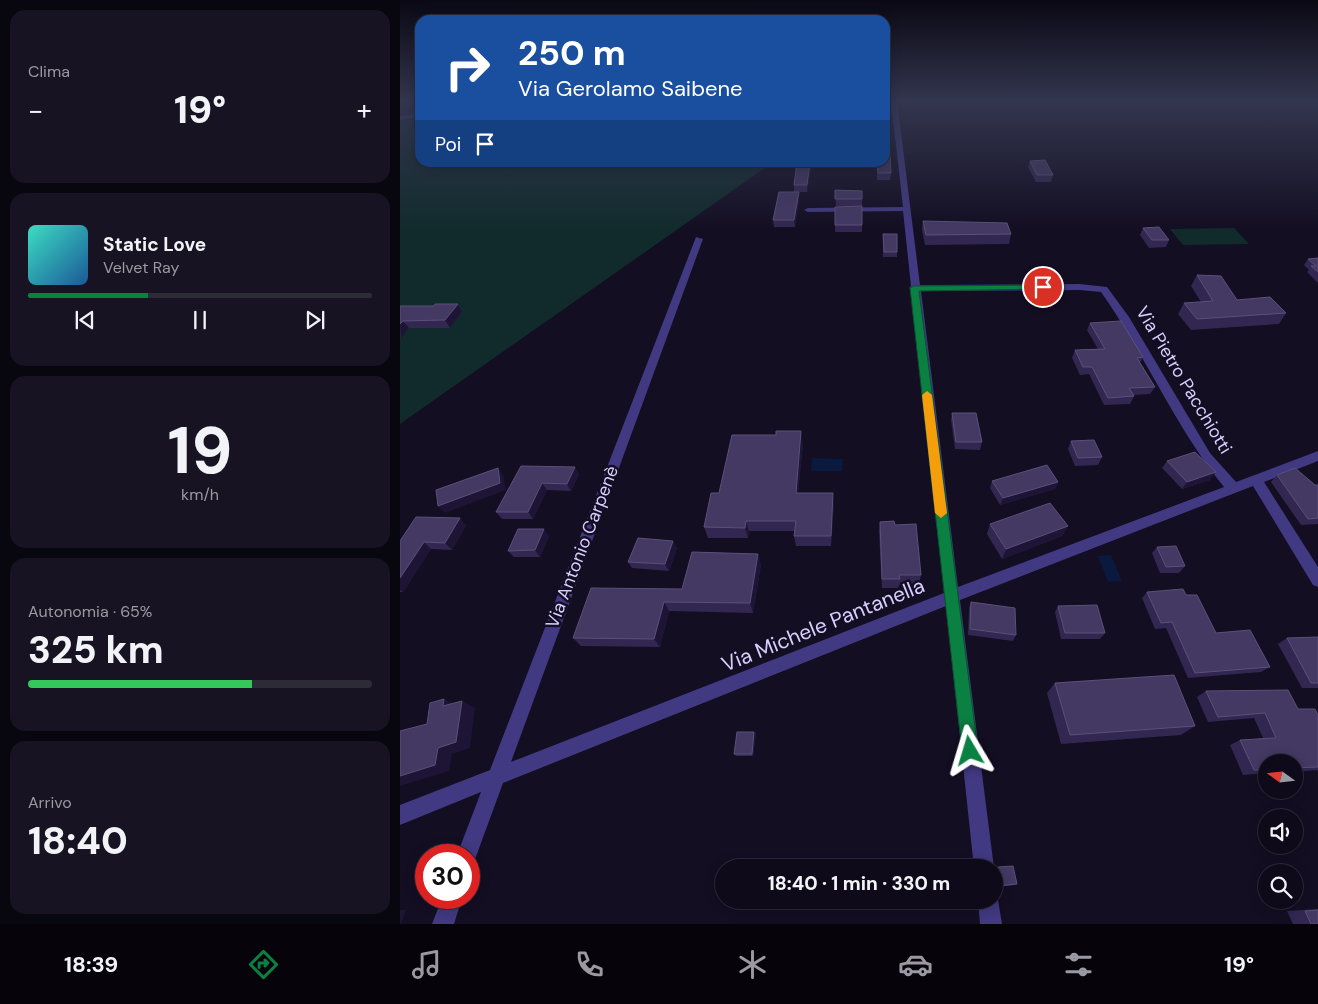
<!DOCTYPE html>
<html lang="it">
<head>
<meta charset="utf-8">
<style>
	body { margin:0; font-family:"DM Sans",sans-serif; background:#171323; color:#f1f3f6; height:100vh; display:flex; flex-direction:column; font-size:19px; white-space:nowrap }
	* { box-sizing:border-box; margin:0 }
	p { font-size:16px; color:#9b9aa2 }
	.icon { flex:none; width:28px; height:28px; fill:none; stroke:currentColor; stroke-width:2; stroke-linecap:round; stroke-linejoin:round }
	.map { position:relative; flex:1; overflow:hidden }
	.drawer { display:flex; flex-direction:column; gap:10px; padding:10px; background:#08060e; width:400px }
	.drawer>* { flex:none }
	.guide { position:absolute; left:15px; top:15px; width:475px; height:152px; border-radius:15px; box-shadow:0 2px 12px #0003,0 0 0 1px #2e2b39; background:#1a4fa0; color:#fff; overflow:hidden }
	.needle { width:32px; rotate:285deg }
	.fabs { position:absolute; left:858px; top:754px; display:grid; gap:10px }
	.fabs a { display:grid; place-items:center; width:45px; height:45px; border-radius:50%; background:#0e0a1a; box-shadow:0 2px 12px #0003,0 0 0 1px #2e2b39; font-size:25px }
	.speed { position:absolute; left:15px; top:844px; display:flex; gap:10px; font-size:25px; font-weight:700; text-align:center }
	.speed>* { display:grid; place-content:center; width:65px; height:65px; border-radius:50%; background:#0e0a1a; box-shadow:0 2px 12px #0003,0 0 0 1px #2e2b39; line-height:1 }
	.speed .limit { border:8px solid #d22; background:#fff; color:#111 }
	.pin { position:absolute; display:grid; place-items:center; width:42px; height:42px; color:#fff; margin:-21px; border:2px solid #fff; border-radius:50%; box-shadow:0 1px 5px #0007 }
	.me { position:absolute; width:55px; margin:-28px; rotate:353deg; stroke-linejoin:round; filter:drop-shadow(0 0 4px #0008) }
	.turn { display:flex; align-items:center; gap:18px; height:105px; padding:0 20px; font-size:22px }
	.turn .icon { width:65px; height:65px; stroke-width:2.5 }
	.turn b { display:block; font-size:35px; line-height:42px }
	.then { display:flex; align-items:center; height:48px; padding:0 20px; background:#0003; gap:10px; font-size:19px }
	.big { font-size:38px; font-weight:800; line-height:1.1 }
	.drawer .widget { flex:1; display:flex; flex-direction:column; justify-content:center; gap:8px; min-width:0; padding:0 18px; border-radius:15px; background:#171323 }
	.drawer .dial { align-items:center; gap:0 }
	.dial b { font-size:65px; line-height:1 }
	.song { display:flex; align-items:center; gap:15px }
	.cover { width:60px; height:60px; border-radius:8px; background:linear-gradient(135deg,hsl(170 70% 55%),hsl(210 70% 35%)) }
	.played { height:5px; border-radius:2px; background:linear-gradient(90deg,#0b8043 35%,#2e2b39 35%) }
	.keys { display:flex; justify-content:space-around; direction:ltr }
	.heat { display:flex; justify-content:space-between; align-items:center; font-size:28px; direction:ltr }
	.charge { height:8px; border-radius:4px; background:linear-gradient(90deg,#34c759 65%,#2e2b39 0) }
	.trip { position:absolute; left:315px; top:859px; width:288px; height:50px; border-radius:25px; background:#0e0a1a; box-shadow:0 2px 12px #0003,0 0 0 1px #2e2b39; font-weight:800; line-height:50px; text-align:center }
	.tab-bar { display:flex; height:80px; justify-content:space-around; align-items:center; background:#06040a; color:#9b9aa2 }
	.tab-bar .icon { width:35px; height:35px }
	.tab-bar .on { color:#0b8043 }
	.tab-bar b { font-size:22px; color:#f1f3f6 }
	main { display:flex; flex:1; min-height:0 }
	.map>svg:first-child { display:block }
	.green { fill:#112b2c }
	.water { fill:#0a1a3f }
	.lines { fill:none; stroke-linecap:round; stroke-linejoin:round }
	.minor { fill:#413981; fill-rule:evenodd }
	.tertiary { fill:#413981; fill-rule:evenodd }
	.wall { fill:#322750 }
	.shaded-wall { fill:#1e1536 }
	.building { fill:#433963; stroke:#5b507b }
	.route { fill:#0b8043; stroke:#07532c }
	.slow { fill:#f59e0b }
	.labels { text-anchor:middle; stroke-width:5; stroke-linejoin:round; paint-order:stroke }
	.street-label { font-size:18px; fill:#d8cfff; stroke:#130e22 }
	.near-street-label { font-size:21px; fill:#d8cfff; stroke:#130e22 }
</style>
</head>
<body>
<main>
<section class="drawer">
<div class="widget"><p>Clima</p>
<div class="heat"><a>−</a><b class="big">19°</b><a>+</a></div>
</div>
<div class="widget">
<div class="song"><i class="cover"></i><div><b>Static Love</b><p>Velvet Ray</p></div></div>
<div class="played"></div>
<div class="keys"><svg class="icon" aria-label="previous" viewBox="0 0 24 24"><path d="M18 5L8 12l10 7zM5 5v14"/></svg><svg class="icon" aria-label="pause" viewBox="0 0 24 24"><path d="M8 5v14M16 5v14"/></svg><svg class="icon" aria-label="next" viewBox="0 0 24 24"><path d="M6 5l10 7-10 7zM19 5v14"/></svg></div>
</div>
<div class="widget dial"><b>19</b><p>km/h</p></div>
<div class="widget"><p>Autonomia · 65%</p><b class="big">325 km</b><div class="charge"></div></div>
<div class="widget"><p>Arrivo</p><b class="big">18:40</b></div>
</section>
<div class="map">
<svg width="918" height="924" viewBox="0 0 918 924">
	<rect width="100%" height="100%" fill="#130e22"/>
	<g class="green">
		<polygon points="20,118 20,162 372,163 0,424 0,121"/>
		<polygon points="834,228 849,244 783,245 770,229"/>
	</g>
	<g class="water">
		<polygon points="412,458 443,459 442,471 411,471"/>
		<polygon points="711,555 722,581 708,582 698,556"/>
	</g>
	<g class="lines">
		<g class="minor">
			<path d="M491 101H497L520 285 680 284 707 287 729 317 810 453 836 482 918 451V461L864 482 918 567V587L913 585 853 486 560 600 594 868V869L574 868 546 606 103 783 74 862 69 864V855H57L81 792 0 825V805L90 770 296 237 303 239 111 762 544 593 512 290 509 288 511 286 503 211 408 212 404 210 408 208 503 207ZM680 290 701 292C745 354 775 427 824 487L558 587 521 291Z"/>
			<polygon points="594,892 598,900 602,924 580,924 578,900 594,900"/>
			<polygon points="42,898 62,898 54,924 32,924"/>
		</g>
		<polygon class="tertiary" points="20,113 20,117 0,120 0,116"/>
	</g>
	<g class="wall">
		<polygon points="630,161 653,175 651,182 636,182 628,167"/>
		<polygon points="373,162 412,162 407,192 394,192 394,185 396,168 374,168"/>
		<polygon points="477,162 491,173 490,180 477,180"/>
		<polygon points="435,190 462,191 462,206 436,206"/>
		<polygon points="399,192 399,199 395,227 374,227 373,220"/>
		<polygon points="462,206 462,232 435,232 435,207"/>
		<polygon points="523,221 611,234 609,244 525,245 522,230"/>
		<polygon points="743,228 769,240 766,247 749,248 740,235"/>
		<polygon points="483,234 497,252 497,257 483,257"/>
		<polygon points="918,258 918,283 907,272 909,270 904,265 908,259"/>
		<polygon points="797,275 837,300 886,313 879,324 791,330 778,314 784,303 801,302 791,286"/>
		<polygon points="58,304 62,312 50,328 9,328 0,338 0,306 34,306"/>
		<polygon points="690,323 743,357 740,363 755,387 750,394 733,395 734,396 730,404 704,405 689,374 680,375 672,358 675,350 698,349 687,330"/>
		<polygon points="552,413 582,442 580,450 555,449 551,420"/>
		<polygon points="671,441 702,457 698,465 675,466 668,449"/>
		<polygon points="403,443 398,493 434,504 431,546 396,546 394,536 395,531 349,531 348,538 308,538 304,527"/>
		<polygon points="767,461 810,480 782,489 762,468"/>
		<polygon points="121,466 179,474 171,491 147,490 133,519 102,519 96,512"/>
		<polygon points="877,475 915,485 918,485 918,524 901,525 871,482"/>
		<polygon points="592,481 658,482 655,489 600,505 590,488"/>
		<polygon points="480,522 495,525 521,575 519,584 499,585 498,588 482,588 479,532"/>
		<polygon points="590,524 668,526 662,536 602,559 587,534"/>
		<polygon points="66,525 52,550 31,549 3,592 0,592 0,541"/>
		<polygon points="149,536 140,557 114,557 108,551"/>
		<polygon points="757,547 785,566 779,573 760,573 752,553"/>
		<polygon points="277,548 269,571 232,568 228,562"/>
		<polygon points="361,564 353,613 269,611 260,647 181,646 173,638 282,589"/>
		<polygon points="747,592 786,595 816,633 870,667 861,672 788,678 766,628 755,629 742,598"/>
		<polygon points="571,602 616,635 613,641 568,635 569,608"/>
		<polygon points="658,606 705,633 700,639 661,639 655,612"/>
		<polygon points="887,638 918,638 918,688 902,688 878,644"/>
		<polygon points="655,683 795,726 781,735 661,744 647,693"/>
		<polygon points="806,691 898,709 918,715 918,772 917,770 894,772 894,762 866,762 866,773 843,775 830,745 840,740 863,738 854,718 808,722 797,697"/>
		<polygon points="354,732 356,734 353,756 336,756 334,754"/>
		<polygon points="598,867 615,885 596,887 594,870"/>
		<polygon points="918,909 918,924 893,924 887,911"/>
	</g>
	<g class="shaded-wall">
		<polygon points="410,162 412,162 407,192 407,185"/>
		<polygon points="399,192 399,199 395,227 394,220"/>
		<polygon points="58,304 62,312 50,328 45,320"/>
		<polygon points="3,321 9,328 1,338 0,324"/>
		<polygon points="401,431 403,443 397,503 396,493"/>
		<polygon points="175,467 179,474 171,491 167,484"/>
		<polygon points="98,468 103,475 106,490 45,513 38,506"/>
		<polygon points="816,472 810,480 782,489 787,482"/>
		<polygon points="658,482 655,489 600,505 603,498"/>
		<polygon points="142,483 147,490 133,519 128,512"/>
		<polygon points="433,493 434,504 431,546 431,536"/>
		<polygon points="60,518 66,525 52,550 45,543"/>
		<polygon points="346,521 349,531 348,538 345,528"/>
		<polygon points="668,526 662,536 602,559 606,549"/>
		<polygon points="144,529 149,536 140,557 135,550"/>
		<polygon points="273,541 277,548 269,571 265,564"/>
		<polygon points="24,542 31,549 3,592 0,590 0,578"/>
		<polygon points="358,554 361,564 353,613 350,603"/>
		<polygon points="264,602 269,611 260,647 254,639"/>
		<polygon points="44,699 57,706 43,706"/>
		<polygon points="62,701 75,708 70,748 52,754 49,771 0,786 0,776 38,748"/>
		<polygon points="354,732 356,734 353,756 352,754"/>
		<polygon points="0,910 6,910 1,924 0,924"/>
	</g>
	<g class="building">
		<polygon points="485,154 490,154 491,173 478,173 477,162 485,162"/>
		<polygon points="645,160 653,175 637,175 630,161"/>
		<polygon points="397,162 410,162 407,185 394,185"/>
		<polygon points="435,190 462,191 462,199 435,199"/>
		<polygon points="379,192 399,192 394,220 373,220"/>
		<polygon points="462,206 462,225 435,225 435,207"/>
		<polygon points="523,221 607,223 611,234 526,235"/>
		<polygon points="759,227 769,240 752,240 743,228"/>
		<polygon points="483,234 497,234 497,252 484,252"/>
		<polygon points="918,258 918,272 911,266 916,266 908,259"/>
		<polygon points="797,275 821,276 837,300 870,297 886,313 797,319 784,303 813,301"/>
		<polygon points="35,304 58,304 45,320 3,321 0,324 0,306 34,306"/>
		<polygon points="721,321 743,357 737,358 755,387 729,388 734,396 708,398 692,367 683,367 675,350 705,349 690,323"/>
		<polygon points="552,413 576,413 582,442 556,442"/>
		<polygon points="376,431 401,431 396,493 433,493 431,536 394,536 396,521 346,521 345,528 304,527 311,493 319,493 332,435 376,435"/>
		<polygon points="694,440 702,457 678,458 671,441"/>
		<polygon points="795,452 816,472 787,482 767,461"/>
		<polygon points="647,465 658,482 603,498 592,481"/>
		<polygon points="121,466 175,467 167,484 142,483 128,512 96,512"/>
		<polygon points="98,468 100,483 38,506 36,490"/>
		<polygon points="895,468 915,485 918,485 918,518 908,519 877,475"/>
		<polygon points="650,503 668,526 606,549 590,524"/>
		<polygon points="16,517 60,518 45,543 24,542 0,578 0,541"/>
		<polygon points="494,521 495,525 516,524 521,575 499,575 500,579 482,579 480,522"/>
		<polygon points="118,529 144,529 135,550 108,551"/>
		<polygon points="238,538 273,541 265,564 228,562"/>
		<polygon points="776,546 785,566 766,567 757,547"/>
		<polygon points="292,552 358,554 350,603 264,602 254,639 173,638 191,588 282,589"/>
		<polygon points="783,589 786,595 797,595 816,633 850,630 870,667 795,673 772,622 761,623 747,592"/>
		<polygon points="571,602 615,608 616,635 570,629"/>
		<polygon points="697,605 705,633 665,633 658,606"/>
		<polygon points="918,637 918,683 911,683 887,638"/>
		<polygon points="774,675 795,726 670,735 655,683"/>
		<polygon points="888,690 898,709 915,709 918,715 918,767 894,768 894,762 866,762 866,770 854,770 840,740 876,738 865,713 818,717 806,691"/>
		<polygon points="44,699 43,706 62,701 56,742 38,748 35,765 0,776 0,731 27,724 30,703"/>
		<polygon points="337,732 354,732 352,754 334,754"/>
		<polygon points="613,866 617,884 598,886 595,870 598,867"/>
		<polygon points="918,910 918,924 911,924 905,911"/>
	</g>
	<linearGradient id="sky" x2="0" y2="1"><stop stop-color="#0a0813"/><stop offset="0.44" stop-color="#33364f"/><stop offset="1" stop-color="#33364f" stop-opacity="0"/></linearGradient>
	<rect width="918" height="230" fill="url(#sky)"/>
	<polygon class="route" points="643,285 647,287 646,289 519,291 578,751 576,757 570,760 564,757 562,751 510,288 514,286"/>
	<polygon class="slow" points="527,391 532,395 547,513 541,518 535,513 522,395"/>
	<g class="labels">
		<g class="street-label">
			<text transform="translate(784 380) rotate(59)" y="6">Via Pietro Pacchiotti</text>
			<text transform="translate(182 547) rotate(-69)" y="6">Via Antonio Carpenè</text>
		</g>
		<g class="near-street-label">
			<text transform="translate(423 625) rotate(-22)" y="7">Via Michele Pantanella</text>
		</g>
	</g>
</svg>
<div class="fabs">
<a><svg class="needle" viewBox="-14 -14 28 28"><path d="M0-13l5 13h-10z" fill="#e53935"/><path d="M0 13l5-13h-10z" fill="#9b9aa2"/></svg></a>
<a><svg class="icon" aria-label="sound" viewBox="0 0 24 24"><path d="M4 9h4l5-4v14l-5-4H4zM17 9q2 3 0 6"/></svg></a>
<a><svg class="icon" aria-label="search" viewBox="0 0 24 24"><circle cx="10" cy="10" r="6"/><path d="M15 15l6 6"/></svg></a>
</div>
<div class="speed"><div class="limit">30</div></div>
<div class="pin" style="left:643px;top:287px;background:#d93025"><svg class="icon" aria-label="arrive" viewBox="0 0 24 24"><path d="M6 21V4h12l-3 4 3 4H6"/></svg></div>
<svg class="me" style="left:570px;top:751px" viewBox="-20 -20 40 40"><path d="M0-17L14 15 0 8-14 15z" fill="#0b8043" stroke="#fff" stroke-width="4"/></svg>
<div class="trip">18:40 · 1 min · 330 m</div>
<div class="guide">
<div class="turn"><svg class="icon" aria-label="right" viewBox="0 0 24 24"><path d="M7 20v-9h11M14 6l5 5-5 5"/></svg><div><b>250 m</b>Via Gerolamo Saibene</div></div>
<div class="then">Poi<svg class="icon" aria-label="arrive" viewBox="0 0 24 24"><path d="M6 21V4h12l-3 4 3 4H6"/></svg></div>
</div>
</div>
</main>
<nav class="tab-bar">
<b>18:39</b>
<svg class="icon on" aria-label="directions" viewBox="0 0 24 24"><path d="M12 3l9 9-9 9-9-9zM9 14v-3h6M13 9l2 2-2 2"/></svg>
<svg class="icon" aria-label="music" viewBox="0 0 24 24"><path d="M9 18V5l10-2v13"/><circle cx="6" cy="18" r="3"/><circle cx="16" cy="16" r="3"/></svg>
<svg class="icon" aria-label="phone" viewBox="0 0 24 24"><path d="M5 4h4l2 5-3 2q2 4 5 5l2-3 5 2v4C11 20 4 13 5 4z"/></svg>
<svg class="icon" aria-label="climate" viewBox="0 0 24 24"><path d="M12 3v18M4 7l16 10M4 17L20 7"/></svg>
<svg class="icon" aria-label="car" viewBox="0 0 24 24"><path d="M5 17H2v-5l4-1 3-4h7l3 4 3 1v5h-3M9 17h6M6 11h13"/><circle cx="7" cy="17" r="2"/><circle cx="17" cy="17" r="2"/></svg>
<svg class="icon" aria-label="filters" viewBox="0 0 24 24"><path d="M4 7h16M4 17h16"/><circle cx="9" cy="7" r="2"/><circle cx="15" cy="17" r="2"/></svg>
<b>19°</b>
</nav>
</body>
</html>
